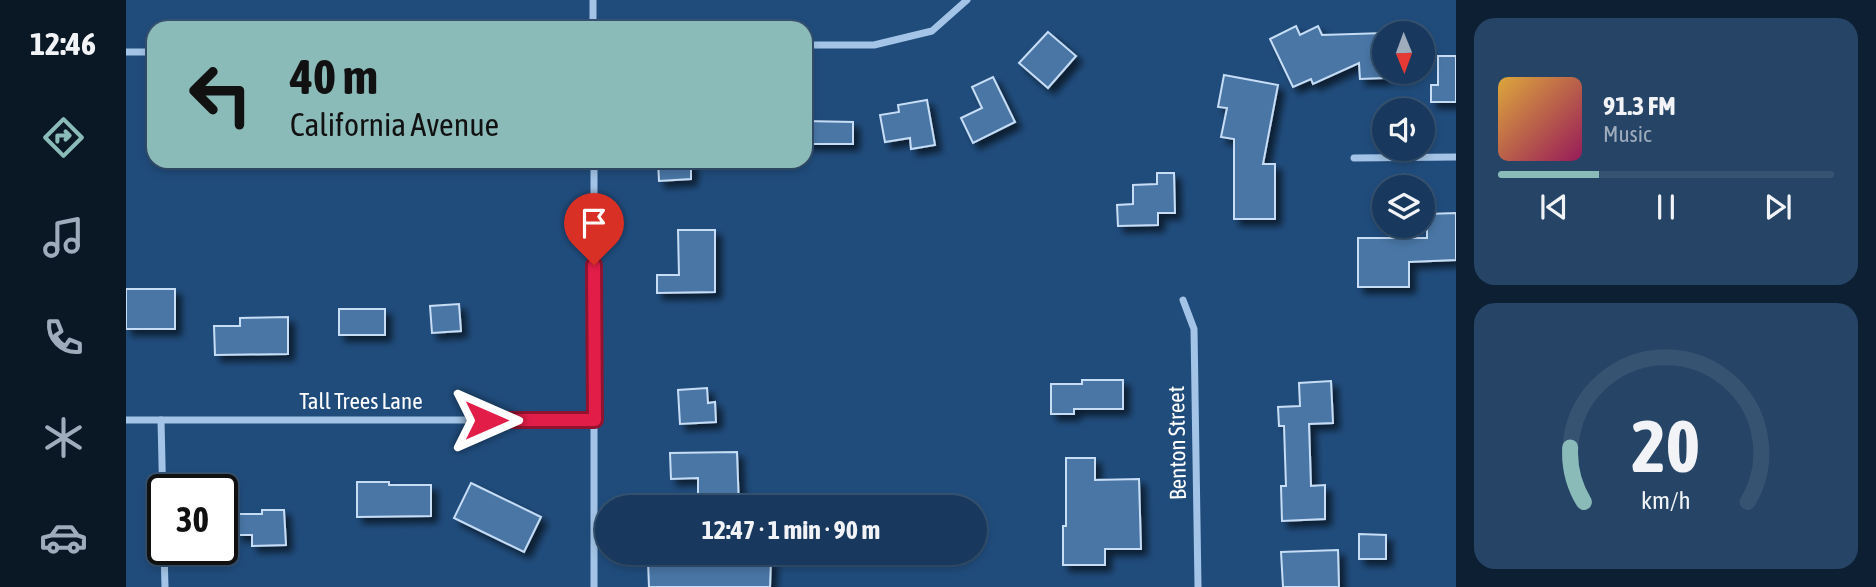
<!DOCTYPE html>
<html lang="en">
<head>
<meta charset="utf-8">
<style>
	body { margin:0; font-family:"Asap Condensed",sans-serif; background:#254466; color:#f1f3f6; height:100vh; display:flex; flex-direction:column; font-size:26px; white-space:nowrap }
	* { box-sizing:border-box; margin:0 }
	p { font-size:23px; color:#9facbc }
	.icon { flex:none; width:38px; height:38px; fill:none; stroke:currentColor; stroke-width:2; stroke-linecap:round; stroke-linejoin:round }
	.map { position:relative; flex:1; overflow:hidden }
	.side { display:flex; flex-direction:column; gap:18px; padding:18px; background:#0d1f33; width:420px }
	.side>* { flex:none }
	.top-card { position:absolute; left:21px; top:21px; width:665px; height:147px; border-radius:21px; box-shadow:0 4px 10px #0003,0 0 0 2px #365372; background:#8bbbb9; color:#111; overflow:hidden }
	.needle { width:46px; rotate:179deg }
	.fabs { position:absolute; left:1246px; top:21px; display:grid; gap:14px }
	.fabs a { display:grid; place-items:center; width:63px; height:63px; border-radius:50%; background:#18395d; box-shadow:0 4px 10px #0003,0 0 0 2px #365372; font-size:35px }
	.speed { position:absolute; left:21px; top:474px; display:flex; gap:14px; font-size:35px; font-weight:700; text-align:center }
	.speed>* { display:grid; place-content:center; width:91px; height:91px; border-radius:50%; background:#18395d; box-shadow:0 4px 10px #0003,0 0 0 2px #365372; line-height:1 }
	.speed .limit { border:4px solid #111; border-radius:10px; background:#fff; color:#111 }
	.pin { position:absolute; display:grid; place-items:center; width:60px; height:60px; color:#fff; margin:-72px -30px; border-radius:50% 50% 50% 0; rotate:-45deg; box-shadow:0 0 7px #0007 }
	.pin .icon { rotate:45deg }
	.me { position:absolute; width:77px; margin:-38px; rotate:90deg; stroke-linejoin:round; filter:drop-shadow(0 0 5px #0008) }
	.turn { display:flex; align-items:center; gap:24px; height:147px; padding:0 28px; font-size:32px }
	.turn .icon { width:91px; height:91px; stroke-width:2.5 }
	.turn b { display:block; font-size:49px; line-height:60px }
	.side .tile { flex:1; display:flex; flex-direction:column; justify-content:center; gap:10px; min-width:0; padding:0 24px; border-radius:21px; background:#254466 }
	.side .dial { align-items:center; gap:0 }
	.dial svg { height:182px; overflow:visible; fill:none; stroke:#365372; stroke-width:7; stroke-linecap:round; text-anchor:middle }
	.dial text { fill:#f1f3f6; stroke:none }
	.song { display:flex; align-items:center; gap:21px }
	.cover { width:84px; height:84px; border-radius:10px; background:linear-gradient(135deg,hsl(40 70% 55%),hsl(330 70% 35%)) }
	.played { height:7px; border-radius:4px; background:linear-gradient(90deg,#8bbbb9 30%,#365372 30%) }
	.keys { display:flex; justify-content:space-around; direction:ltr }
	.trip { position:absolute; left:469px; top:495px; width:392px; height:70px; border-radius:35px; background:#18395d; box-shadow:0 4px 10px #0003,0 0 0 2px #365372; font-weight:700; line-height:70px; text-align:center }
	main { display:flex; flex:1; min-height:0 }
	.tab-bar { display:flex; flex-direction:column; width:126px; justify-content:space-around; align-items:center; background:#0a1725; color:#9facbc }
	.tab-bar .icon { width:49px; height:49px }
	.tab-bar .selected { color:#8bbbb9 }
	.tab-bar b { font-size:32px; color:#f1f3f6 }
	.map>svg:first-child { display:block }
	.building { fill:#4976a5; stroke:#c6ddf5; stroke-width:2; filter:url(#shadow) }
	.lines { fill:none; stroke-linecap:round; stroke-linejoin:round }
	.minor { stroke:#a3c4e6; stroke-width:7 }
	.route-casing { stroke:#92132f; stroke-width:18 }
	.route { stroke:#e11d48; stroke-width:12 }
	.labels { text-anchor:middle; stroke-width:5; stroke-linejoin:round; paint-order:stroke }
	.street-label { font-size:23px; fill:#fff; stroke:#204c7c }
</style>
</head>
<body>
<main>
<nav class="tab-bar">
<b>12:46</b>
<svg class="icon selected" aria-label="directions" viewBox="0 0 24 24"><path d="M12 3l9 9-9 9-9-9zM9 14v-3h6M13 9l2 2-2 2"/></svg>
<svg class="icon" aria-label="music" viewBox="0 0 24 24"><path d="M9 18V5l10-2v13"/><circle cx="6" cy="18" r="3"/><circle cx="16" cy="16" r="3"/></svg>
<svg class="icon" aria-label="phone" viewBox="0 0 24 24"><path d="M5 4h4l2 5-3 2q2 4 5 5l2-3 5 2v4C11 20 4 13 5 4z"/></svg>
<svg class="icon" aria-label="climate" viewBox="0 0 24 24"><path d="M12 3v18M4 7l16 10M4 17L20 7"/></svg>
<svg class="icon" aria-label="car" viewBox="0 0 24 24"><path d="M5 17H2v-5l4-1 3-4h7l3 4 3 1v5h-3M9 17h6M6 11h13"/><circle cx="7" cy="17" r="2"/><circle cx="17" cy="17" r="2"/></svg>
</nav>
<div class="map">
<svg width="1330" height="587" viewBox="0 0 1330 587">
	<defs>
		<filter id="shadow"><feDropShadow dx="6" dy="6" stdDeviation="3.5" flood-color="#0009"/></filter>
	</defs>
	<rect width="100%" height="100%" fill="#204c7c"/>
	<g class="building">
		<polygon points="1170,26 1174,35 1192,26 1196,35 1258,33 1258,78 1234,79 1233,63 1187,84 1185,79 1167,87 1144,39"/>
		<polygon points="922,32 950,56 922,88 893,63"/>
		<polygon points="1312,56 1330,56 1330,102 1305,102 1305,85 1312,85"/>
		<polygon points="1098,75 1152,85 1137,164 1149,164 1149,219 1108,219 1108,139 1095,137 1101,108 1092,107"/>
		<polygon points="867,77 889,122 847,143 835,118 856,108 846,87"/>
		<polygon points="801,100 809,145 785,149 784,138 759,142 754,115 773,112 772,105"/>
		<polygon points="679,121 727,122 727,144 679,144"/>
		<polygon points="532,161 565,161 565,179 533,181"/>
		<polygon points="1031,173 1048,173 1049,213 1032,213 1032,225 992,226 991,205 1007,204 1007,185 1031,184"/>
		<polygon points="1330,213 1330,260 1283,262 1283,287 1232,287 1232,238 1301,238 1301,214"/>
		<polygon points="552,230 589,230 589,292 531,293 531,275 553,275"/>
		<rect x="0" y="289" width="49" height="40"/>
		<polygon points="333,304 335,331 306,333 304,306"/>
		<rect x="213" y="309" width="46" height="26"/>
		<polygon points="162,317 162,354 89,355 88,326 114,326 114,318"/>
		<polygon points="956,380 997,380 997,409 948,409 948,414 925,414 925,384 956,384"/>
		<polygon points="1205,381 1207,423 1183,424 1185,486 1199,485 1199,519 1156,521 1155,486 1160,486 1158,426 1153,426 1152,407 1174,406 1173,383"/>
		<polygon points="581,388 582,403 589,402 590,422 554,424 552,390"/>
		<polygon points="611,452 613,508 572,508 572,478 545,479 544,453"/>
		<polygon points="940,458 969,458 969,480 1013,479 1015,549 979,549 979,565 937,565 937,526 940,526"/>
		<polygon points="231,482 263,482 263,485 305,485 305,516 231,517"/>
		<polygon points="345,483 415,517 398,552 328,518"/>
		<polygon points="136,510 158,510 160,545 126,546 126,535 111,535 110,514 136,514"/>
		<polygon points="1233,534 1260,535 1260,559 1233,559"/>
		<polygon points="1212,550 1213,587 1157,587 1155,552"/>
		<polygon points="576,558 645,560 644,587 523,587 522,561"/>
	</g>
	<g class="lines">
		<g class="minor">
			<polyline points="467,0 467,28"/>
			<polyline points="679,45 748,45 806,31 841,0"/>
			<polyline points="0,52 28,52"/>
			<polyline points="1228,158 1330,157"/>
			<polyline points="468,161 468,587"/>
			<polyline points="1057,300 1068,329 1072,587"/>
			<polyline points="0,420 469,420"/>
			<polyline points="35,420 37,506"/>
			<polyline points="38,550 39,587"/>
		</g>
	</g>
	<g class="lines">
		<defs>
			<polyline id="route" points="360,420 469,420 468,265"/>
		</defs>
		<use href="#route" class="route-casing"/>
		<use href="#route" class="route"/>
	</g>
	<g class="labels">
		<g class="street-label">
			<text x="235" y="409">Tall Trees Lane</text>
			<text transform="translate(1051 443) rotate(-91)" y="8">Benton Street</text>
		</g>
	</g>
</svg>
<div class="fabs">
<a><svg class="needle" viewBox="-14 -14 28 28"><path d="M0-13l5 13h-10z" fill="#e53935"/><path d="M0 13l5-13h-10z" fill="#9facbc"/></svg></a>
<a><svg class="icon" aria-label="sound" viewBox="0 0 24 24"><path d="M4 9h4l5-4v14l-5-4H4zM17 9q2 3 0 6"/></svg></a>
<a><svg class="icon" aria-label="layers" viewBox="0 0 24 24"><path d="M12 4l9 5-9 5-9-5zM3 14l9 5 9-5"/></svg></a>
</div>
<div class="speed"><div class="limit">30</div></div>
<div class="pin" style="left:468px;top:265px;background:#d93025"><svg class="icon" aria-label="arrive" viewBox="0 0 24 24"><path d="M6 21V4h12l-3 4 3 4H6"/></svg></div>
<svg class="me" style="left:360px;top:420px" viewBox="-20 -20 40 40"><path d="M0-17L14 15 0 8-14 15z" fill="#e11d48" stroke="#fff" stroke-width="4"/></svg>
<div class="trip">12:47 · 1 min · 90 m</div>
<div class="top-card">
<div class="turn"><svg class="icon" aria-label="left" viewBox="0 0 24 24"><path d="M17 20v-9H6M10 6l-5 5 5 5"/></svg><div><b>40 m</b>California Avenue</div></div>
</div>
</div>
<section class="side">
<div class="tile">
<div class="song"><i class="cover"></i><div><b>91.3 FM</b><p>Music</p></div></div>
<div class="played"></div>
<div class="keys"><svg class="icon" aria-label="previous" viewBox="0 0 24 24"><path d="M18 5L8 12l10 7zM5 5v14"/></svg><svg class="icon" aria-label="pause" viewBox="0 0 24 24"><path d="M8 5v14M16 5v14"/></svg><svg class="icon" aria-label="next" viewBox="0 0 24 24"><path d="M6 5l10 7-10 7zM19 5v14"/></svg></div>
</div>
<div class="tile dial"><svg viewBox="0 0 100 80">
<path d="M14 69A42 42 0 1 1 86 69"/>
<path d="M14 69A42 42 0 0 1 8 45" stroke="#8bbbb9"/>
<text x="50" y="56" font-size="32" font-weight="700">20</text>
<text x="50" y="72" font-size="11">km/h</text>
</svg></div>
</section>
</main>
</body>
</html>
